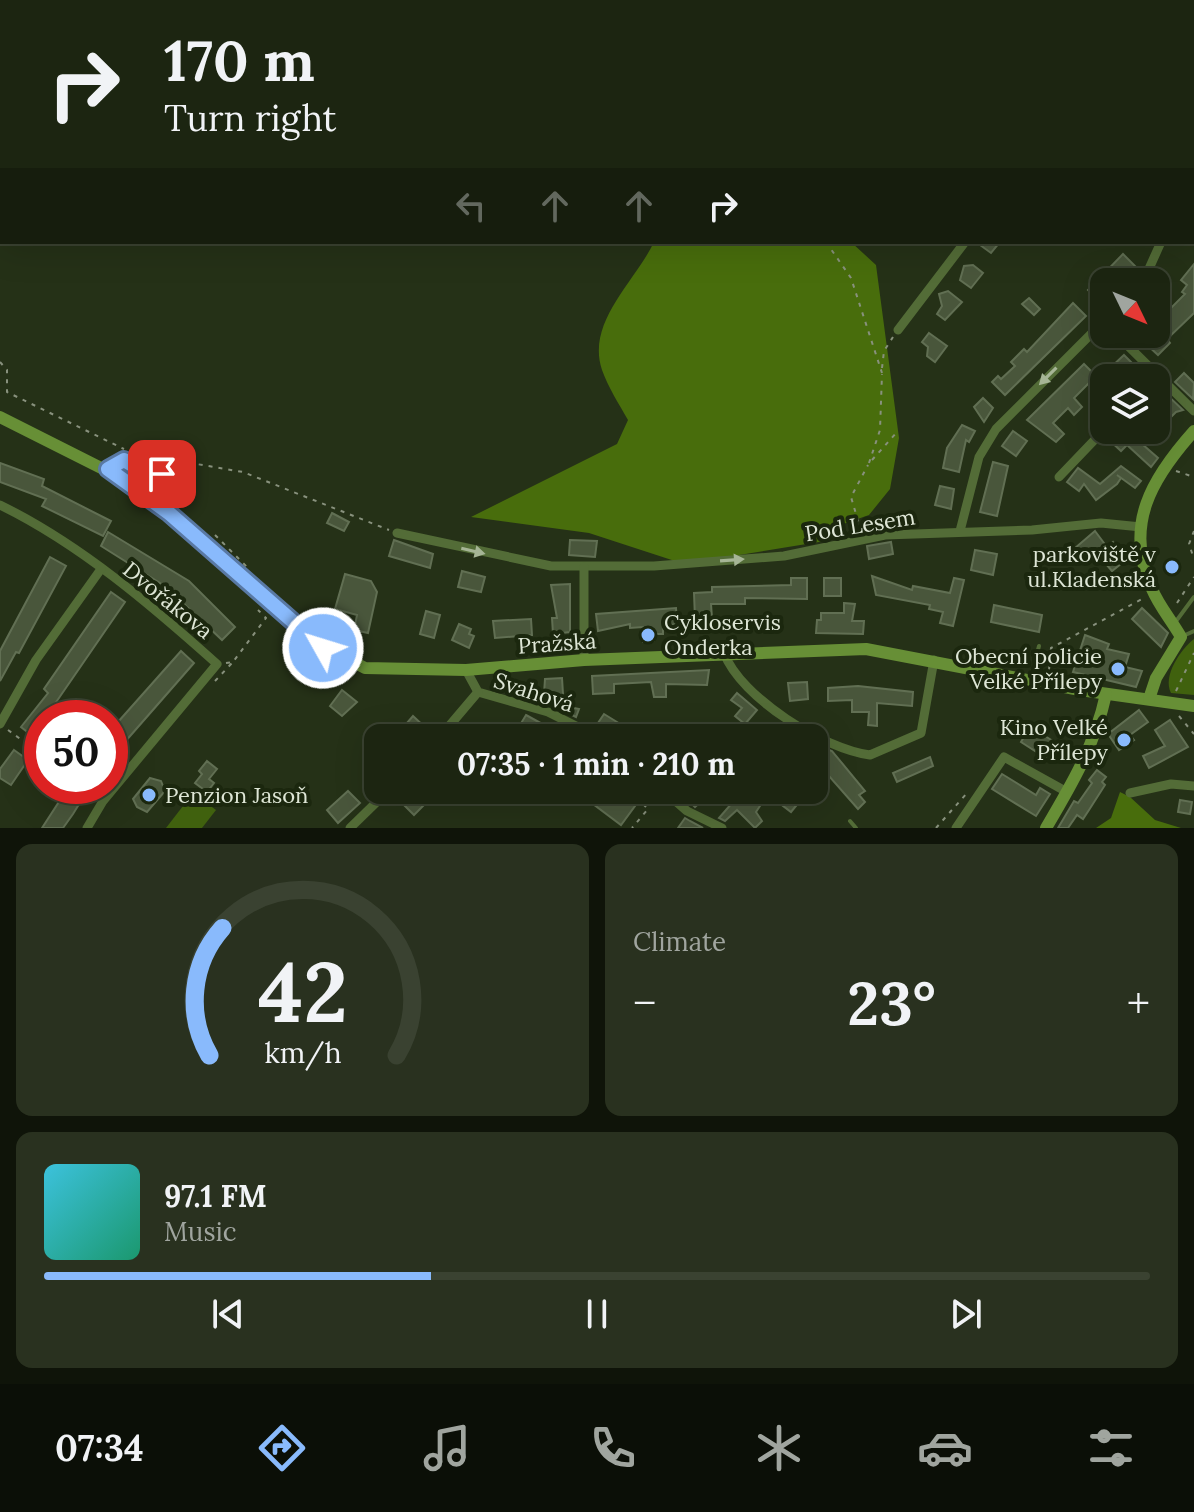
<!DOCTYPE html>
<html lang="en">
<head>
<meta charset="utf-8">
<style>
	body { margin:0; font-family:Lora,serif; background:#29311f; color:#f1f3f6; height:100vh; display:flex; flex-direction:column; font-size:30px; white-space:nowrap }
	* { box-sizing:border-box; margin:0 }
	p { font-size:26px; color:#a0a59f }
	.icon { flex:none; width:44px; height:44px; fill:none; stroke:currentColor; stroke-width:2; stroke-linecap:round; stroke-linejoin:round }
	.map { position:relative; height:828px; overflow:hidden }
	.side { display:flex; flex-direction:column; gap:16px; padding:16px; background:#0f1409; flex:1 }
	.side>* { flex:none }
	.hud { position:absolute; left:0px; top:0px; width:1194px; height:244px; box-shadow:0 8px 32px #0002,0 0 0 2px #3a4231; background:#1c2511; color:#f1f3f6; overflow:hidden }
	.needle { width:52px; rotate:133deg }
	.fabs { position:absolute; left:1090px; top:268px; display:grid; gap:16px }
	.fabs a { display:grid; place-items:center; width:80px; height:80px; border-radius:16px; background:#1c2511; box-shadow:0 8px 32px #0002,0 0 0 2px #3a4231; font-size:40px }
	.speed { position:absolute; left:24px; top:700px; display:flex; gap:16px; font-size:40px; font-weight:700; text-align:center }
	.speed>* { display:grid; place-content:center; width:104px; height:104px; border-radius:50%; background:#1c2511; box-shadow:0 8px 32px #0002,0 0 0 2px #3a4231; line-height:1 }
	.speed .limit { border:12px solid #d22; background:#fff; color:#111 }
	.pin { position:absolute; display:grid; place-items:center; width:68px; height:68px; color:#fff; margin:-34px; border-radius:16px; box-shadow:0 4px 12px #0006 }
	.me { position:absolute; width:88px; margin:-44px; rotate:309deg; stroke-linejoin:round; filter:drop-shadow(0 0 6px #0008) }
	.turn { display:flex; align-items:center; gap:28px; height:168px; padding:0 32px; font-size:36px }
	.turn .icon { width:104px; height:104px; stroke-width:2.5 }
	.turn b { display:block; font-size:56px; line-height:68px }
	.lanes { display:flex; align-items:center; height:76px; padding:0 32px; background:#0003; justify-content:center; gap:40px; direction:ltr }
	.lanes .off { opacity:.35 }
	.big { font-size:60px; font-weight:700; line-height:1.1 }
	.side .widget { flex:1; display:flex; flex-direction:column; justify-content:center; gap:12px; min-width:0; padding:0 28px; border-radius:16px; background:#29311f }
	.side .dial { align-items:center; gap:0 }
	.dial svg { height:208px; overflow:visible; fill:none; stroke:#3a4231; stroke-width:7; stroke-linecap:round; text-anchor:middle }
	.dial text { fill:#f1f3f6; stroke:none }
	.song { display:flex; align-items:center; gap:24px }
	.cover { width:96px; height:96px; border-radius:12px; background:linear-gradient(135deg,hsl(190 70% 55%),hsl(160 70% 35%)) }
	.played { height:8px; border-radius:4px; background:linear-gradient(90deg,#89bafc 35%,#3a4231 35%) }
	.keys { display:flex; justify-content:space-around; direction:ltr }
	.heat { display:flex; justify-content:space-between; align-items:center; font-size:44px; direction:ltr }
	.side .tiles { flex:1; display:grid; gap:16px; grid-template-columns:1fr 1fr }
	.widget:last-child { grid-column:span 2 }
	.trip { position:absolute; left:364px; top:724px; width:464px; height:80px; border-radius:16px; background:#1c2511; box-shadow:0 8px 32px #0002,0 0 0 2px #3a4231; font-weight:700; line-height:80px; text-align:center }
	.tabs { display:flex; height:128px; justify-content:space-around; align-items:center; background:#0b0f07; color:#a0a59f }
	.tabs .icon { width:56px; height:56px }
	.tabs .on { color:#89bafc }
	.tabs b { font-size:36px; color:#f1f3f6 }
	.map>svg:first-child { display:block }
	.green { fill:#40610e }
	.forest { fill:#486d0c }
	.building { fill:#49563b; stroke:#616f53; stroke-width:2 }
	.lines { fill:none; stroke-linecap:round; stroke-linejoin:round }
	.path { stroke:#88917d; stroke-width:2; stroke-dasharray:4 6; stroke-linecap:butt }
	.lane { stroke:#536c37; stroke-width:4 }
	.street { stroke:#536c37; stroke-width:9 }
	.secondary { stroke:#678f36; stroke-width:12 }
	.oneway { fill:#a6b596 }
	.route-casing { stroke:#5979a4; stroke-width:20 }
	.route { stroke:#89bafc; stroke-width:14 }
	.poi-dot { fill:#89bafc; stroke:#1b270e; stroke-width:3 }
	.labels { text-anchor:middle; stroke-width:8; stroke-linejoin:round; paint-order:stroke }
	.street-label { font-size:22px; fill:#dee6d6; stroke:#1b270e }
	.poi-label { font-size:22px; fill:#dee6d6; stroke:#1b270e; text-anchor:end }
</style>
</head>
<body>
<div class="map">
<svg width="1194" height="828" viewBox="0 0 1194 828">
	<rect width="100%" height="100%" fill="#253117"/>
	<g class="green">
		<path d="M1194 639V695L1171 693C1162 676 1181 649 1194 639Z"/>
		<polygon points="193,793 216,810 202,828 166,828"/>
	</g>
	<g class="forest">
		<polygon points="556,0 898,0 899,2 557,2"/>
		<path d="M654 242H851L876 265 899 438 890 489 869 515 829 529 831 540 684 564 589 533 471 517 617 444 628 420C619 404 608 387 602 370 586 322 635 282 654 242Z"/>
		<polygon points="1120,792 1130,797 1155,820 1181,828 1096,828 1111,818"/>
	</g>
	<g class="building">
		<polygon points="976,242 1000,242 991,253"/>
		<polygon points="1123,254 1135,266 1120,282 1104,282 1104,306 1088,290"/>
		<polygon points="1194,264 1194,313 1167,339 1170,343 1158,355 1146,344 1169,320 1164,315 1185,294 1182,292 1187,285 1181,280"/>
		<polygon points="973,265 983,273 971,288 960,280 964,266"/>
		<polygon points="948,291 962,302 945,320 937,314 942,306 939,294"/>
		<polygon points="1029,298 1040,309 1034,315 1022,304"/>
		<polygon points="1073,303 1086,316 1005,395 992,382 998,376 1001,379 1015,366 1011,362 1024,349 1027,352"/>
		<polygon points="929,333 947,346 935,362 927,356 928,347 922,342"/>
		<polygon points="1124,355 1138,369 1129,378 1116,378 1108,370"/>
		<polygon points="1084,364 1096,376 1074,398 1082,407 1074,415 1068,408 1053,423 1064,434 1056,442 1027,420"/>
		<polygon points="1184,373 1194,383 1193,399 1175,382"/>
		<polygon points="1165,393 1183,410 1176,412 1156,432 1156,401"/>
		<polygon points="983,398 993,408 984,422 974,407"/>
		<polygon points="962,425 975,431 969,442 966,440 959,472 943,468 947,448"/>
		<polygon points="1111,430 1126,430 1158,458 1151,467 1127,445 1121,451 1107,438"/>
		<polygon points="1013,431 1027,441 1016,456 1002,446"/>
		<polygon points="993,462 1008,466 997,516 980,512"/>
		<polygon points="0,463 44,479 42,486 111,521 103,536 42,506 46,499 0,482"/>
		<polygon points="1121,466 1141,481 1135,488 1117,475 1121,478 1117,484 1096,500 1084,484 1079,491 1067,482 1078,468 1100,484"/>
		<polygon points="940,486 954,489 951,509 935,505"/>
		<polygon points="332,513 349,522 344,531 327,523"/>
		<polygon points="1095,531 1107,547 1113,542 1127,559 1112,571 1095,551 1089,549 1074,561 1068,554"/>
		<polygon points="108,532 189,581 235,627 222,640 184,604 182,597 101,546"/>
		<polygon points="394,540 433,554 430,568 389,556"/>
		<polygon points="570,540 597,541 595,557 569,555"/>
		<polygon points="891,542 893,554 869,559 867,546"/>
		<polygon points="975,550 997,554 993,575 971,570"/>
		<polygon points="50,557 66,566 19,653 16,652 0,681 0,651"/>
		<polygon points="462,571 485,577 481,592 458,587"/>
		<polygon points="345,574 371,581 377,592 368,633 354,630 357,615 335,609"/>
		<polygon points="872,576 912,590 913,586 950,593 954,578 964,580 953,626 940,623 943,612 929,609 930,605 876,595"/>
		<polygon points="791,578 807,578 807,599 745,598 745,604 711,604 712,618 695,619 694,593 712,592 712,587 791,585"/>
		<rect x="824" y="578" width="17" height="18"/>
		<polygon points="570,584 570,632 553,634 552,618 557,618 551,585"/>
		<polygon points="111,592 125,602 50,711 59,718 42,718 42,729 35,738 21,727 48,693 44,689"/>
		<polygon points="844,603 855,604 852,621 864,621 863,634 816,633 817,620 821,620 821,613 844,613"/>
		<polygon points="994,605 1042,615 1039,632 991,622"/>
		<polygon points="676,608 677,624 663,626 663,634 654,634 654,641 643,642 643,627 630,628 630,624 598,631 596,614"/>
		<polygon points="1142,608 1168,633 1161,647 1132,619"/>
		<polygon points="426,611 440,615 434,638 420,634"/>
		<polygon points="531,619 532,635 495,638 493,621"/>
		<polygon points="459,624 471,629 469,634 474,636 469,648 452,640"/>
		<polygon points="1085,635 1109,644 1107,649 1129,654 1125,667 1142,671 1136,687 1073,672"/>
		<polygon points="181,651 194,663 110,759 110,731"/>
		<polygon points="709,670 707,685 666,684 666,697 654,697 651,682 614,684 614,693 593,694 592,676"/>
		<polygon points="562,678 563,694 544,694 545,679"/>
		<polygon points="807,682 808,699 790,701 788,683"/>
		<polygon points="858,686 913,692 912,706 877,703 877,726 868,725 869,712 852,712 852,700 828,701 828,688"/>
		<polygon points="342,690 357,702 342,716 330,706"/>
		<polygon points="737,693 757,710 745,724 735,716 742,708 731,700"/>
		<polygon points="554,704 579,709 576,717 554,706"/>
		<polygon points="1139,710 1148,722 1130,735 1134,740 1119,750 1108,734"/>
		<polygon points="604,714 625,727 618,736 598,723"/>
		<polygon points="526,715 546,726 567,738 546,738 520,725"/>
		<polygon points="413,716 426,728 418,738 394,738"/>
		<polygon points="1170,720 1188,747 1149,768 1143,756 1165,746 1155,730"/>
		<polygon points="1030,727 1058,744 1049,760 1021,742"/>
		<polygon points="817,745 832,751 865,791 859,795 865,802 858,809 814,759"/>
		<polygon points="14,750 28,760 11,785 0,778 0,769"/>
		<polygon points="930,757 933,766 897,782 893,773"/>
		<polygon points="207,761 217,769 209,779 214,783 207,792 195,783 202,774 199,771"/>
		<polygon points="1097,770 1106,777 1102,782 1105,785 1089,810 1083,819 1077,815 1068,828 1058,828 1074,801 1078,803 1092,783 1089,780"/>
		<polygon points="1002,774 1036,795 1040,788 1050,794 1036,816 992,789"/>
		<polygon points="150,778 161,781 165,791 147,812 137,807 133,799"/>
		<polygon points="414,790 426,803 414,815 400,801"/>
		<polygon points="603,790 623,803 633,792 630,790 654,790 659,796 652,803 646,797 641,798 621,825 593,804"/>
		<polygon points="678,790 691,790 698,795 702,790 713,790 695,807"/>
		<polygon points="734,790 763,790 768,794 756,812 762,821 755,828 737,810 725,821 719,818 739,795"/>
		<polygon points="781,790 809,790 791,812 774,799"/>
		<polygon points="66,791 81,801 73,814 63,828 42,828"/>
		<polygon points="348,791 360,803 338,823 327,810"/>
		<polygon points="1180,800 1192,802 1190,814 1178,812"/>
		<polygon points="685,818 690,821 703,828 678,828"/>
	</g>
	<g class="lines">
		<g class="path">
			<polyline points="23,2 27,0"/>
			<polyline points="690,2 691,0"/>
			<polyline points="0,10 2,9"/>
			<polyline points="826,242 851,278 882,373"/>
			<polyline points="0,362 7,370 7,392 124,449"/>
			<polyline points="882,368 884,351 893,337"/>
			<polyline points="872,460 898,431"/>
			<polyline points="179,461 243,472 389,530"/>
			<polyline points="869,463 880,430 882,374"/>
			<polyline points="1176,471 1194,477"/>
			<polyline points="861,531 851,497 868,465"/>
			<polyline points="1194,531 1189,544 1194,559"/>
			<polyline points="215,535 247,567"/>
			<polyline points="1177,603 1194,577"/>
			<polyline points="226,663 233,662 266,618 258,610"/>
			<polyline points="1049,670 1051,648 1142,599"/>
			<polyline points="215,681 232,663"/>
			<polyline points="1176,691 1194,653"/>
			<polyline points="1179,716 1194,734"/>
			<polyline points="8,730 42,755"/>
			<polyline points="83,786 95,795"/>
			<polyline points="629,790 648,809 632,828"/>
			<polyline points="936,828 967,793"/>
		</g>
		<g class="lane">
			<path d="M110 468C133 448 145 456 173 460L168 470 155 477 128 461 117 462"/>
			<polyline points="1174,624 1194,597"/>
			<polyline points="1183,636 1194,631"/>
			<polyline points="1031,677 1039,646"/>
			<polyline points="850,821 856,828"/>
		</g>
		<g class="street">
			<polyline points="1006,2 1007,0"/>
			<polyline points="1149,2 1151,0"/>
			<polyline points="1192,157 1194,153"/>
			<polyline points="1143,282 1161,242"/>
			<polyline points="898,330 965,242"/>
			<polyline points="1116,334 1194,411"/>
			<polyline points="1059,477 1104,430"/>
			<path d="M0 505C80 544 151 605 217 664L103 801 87 828"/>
			<polyline points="960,531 979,457 996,429 1104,321"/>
			<polyline points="397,533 551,566 654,566 784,556 885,535 1032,530 1101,523 1141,527"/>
			<polyline points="584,567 584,660"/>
			<path d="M724 653C741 698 824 749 870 755L921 733 934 660"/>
			<polyline points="466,670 478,692 548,712 600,738"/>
			<polyline points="0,724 36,660 101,569"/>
			<polyline points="439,738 478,692"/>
			<polyline points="663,790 687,811 722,828"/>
			<polyline points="1130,793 1171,784 1194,786"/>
			<polyline points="350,828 389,790"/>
			<polyline points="956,828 1004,757 1067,792"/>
		</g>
		<g class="secondary">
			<polyline points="0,417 129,482 316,642 365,668 466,670 584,660 866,649 1080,690 1194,706"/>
			<path d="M1149 699 1156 678 1181 637C1172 621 1159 606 1152 589 1123 525 1152 478 1194 431"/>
			<path d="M1046 828C1072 784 1095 745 1106 694"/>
		</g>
	</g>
	<defs><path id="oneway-solid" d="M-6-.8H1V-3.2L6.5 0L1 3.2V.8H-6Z" transform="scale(2)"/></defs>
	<g class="oneway">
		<use href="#oneway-solid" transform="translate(1048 376) rotate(135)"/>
		<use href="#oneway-solid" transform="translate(473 551) rotate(13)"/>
		<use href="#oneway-solid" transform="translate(732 560) rotate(-4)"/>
	</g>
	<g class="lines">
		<defs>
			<polyline id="route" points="162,474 149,475 124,460 108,469 169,513 323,648"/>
		</defs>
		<use href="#route" class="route-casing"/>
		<use href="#route" class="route"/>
	</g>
	<g class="poi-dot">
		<circle cx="1172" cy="567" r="8"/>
		<circle cx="648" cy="635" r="8"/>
		<circle cx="1118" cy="669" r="8"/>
		<circle cx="1124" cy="740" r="8"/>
		<circle cx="149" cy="795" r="8"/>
	</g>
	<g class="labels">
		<g class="street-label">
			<text transform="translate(860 525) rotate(-9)" y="8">Pod Lesem</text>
			<text transform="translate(168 600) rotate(39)" y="8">Dvořákova</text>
			<text transform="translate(557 643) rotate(-4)" y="8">Pražská</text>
			<text transform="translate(534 692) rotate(18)" y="8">Svahová</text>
		</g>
		<g class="poi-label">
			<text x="1156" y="562">parkoviště v<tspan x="1156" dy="25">ul.Kladenská</tspan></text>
			<text x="664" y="630" text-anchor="start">Cykloservis<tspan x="664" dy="25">Onderka</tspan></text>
			<text x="1102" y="664">Obecní policie<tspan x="1102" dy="25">Velké Přílepy</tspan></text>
			<text x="1108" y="735">Kino Velké<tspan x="1108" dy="25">Přílepy</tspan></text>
			<text x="165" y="803" text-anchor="start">Penzion Jasoň</text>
		</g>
	</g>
</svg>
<div class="fabs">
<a><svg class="needle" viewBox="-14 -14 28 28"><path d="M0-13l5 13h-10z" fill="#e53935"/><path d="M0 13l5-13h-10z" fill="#a0a59f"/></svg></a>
<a><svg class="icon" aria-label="layers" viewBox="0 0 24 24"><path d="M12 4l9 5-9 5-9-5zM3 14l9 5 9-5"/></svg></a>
</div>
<div class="speed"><div class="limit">50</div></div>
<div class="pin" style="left:162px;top:474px;background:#d93025"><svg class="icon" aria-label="arrive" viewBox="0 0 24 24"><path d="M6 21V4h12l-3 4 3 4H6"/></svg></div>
<svg class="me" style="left:323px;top:648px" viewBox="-20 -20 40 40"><circle r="17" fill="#89bafc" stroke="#fff" stroke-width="3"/><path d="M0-11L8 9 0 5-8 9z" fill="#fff"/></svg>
<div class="trip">07:35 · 1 min · 210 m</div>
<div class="hud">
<div class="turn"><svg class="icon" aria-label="right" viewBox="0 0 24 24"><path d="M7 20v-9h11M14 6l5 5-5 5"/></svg><div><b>170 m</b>Turn right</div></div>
<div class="lanes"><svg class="icon off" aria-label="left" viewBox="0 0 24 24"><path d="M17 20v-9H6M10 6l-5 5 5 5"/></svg><svg class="icon off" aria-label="ahead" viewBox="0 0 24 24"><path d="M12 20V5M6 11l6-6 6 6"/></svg><svg class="icon off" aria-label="ahead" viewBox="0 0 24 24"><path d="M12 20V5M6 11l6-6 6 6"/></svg><svg class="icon" aria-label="right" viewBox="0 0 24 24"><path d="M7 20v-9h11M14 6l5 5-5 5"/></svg></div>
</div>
</div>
<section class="side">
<div class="tiles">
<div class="widget dial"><svg viewBox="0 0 100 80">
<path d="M14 69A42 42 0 1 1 86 69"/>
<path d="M14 69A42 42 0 0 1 19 20" stroke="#89bafc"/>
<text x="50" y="56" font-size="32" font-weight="700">42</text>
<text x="50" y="72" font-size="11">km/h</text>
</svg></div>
<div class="widget"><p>Climate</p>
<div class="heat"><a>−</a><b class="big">23°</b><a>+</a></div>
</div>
<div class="widget">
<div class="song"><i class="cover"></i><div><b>97.1 FM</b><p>Music</p></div></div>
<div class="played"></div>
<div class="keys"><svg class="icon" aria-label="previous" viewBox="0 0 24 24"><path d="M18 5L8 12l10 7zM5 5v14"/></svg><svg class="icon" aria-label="pause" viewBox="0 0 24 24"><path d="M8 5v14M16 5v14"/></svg><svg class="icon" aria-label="next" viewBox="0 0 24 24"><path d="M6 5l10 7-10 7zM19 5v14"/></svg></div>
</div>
</div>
</section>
<nav class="tabs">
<b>07:34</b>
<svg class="icon on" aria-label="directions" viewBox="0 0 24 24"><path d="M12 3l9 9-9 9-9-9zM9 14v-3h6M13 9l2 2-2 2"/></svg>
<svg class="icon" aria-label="music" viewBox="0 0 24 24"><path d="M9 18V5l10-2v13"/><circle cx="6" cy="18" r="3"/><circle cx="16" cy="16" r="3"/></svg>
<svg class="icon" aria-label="phone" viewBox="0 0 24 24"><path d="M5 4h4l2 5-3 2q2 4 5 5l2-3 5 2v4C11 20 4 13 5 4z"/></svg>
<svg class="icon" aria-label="climate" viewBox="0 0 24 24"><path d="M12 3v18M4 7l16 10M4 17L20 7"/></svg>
<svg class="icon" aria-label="car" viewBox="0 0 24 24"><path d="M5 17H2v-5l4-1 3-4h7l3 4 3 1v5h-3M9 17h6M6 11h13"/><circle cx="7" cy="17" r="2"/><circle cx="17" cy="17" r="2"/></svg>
<svg class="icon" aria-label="filters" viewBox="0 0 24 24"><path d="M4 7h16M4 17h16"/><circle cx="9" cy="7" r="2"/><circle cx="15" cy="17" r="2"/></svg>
</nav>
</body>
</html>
